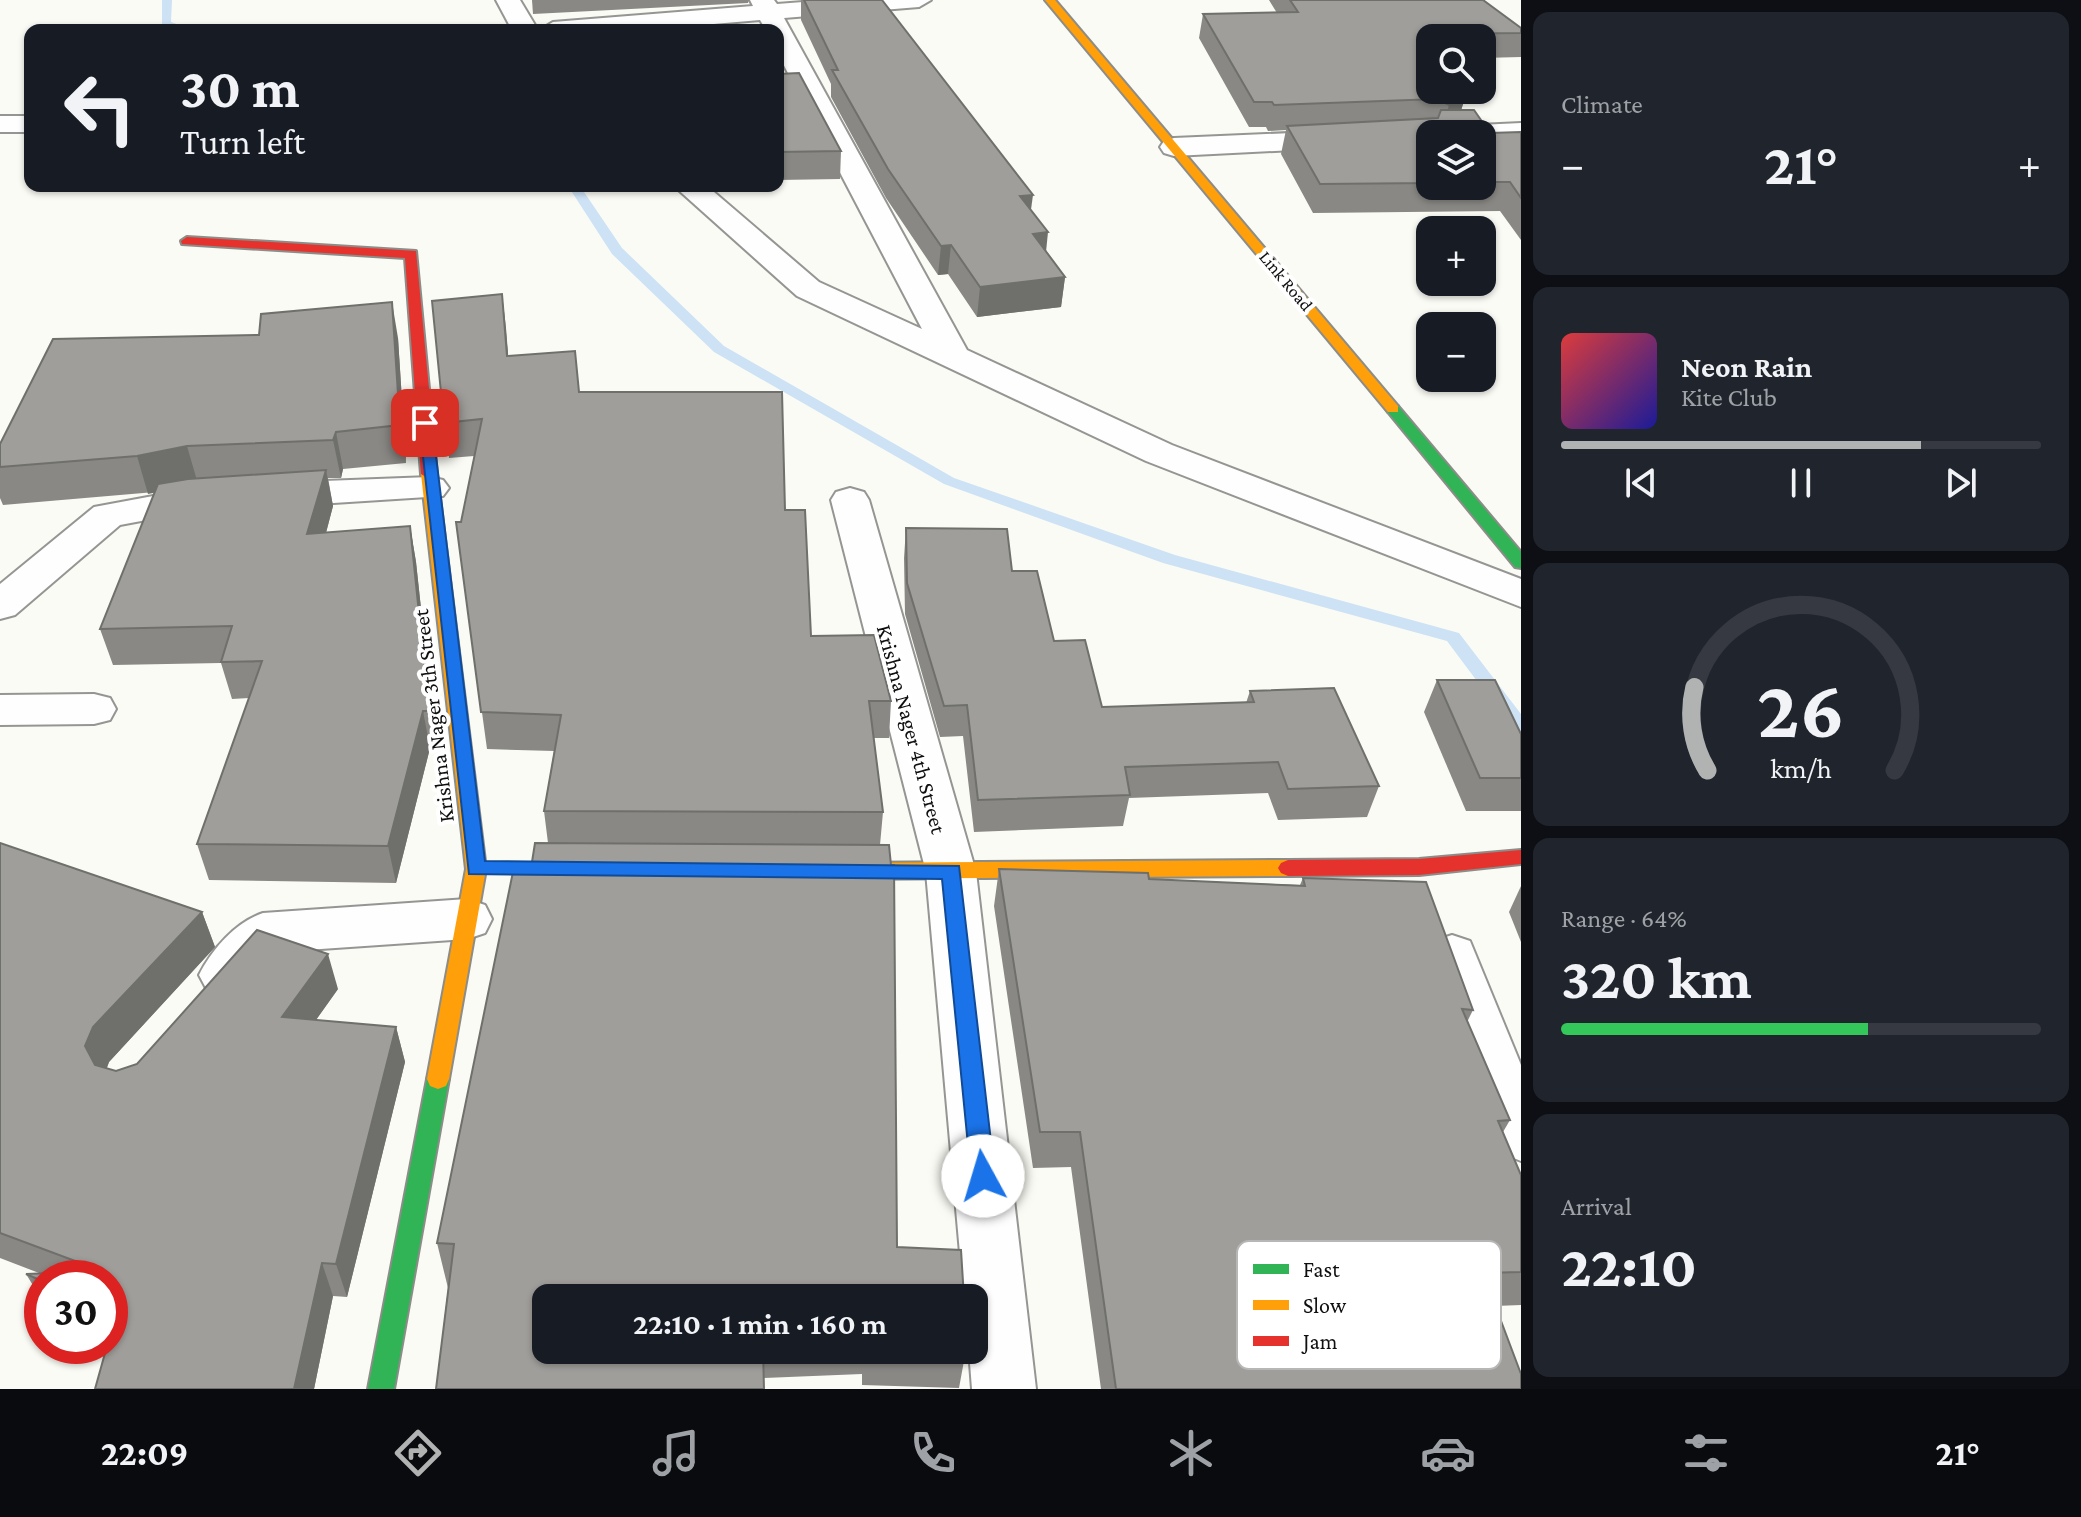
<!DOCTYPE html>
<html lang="en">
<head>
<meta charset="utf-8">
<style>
	body { margin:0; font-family:"Crimson Pro",serif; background:#20242c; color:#f1f3f6; height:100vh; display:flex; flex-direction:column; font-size:30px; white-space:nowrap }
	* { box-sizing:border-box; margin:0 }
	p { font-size:26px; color:#9ea1a6 }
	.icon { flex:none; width:44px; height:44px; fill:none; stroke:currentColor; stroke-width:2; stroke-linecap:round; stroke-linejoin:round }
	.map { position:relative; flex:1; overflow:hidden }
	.sheet { display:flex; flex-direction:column; gap:12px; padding:12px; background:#0d0f14; width:560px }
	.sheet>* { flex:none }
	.hud { position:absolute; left:24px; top:24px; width:760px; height:168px; border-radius:16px; box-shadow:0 2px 6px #0004; background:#171b24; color:#f1f3f6; overflow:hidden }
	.tools { position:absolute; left:1416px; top:24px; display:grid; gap:16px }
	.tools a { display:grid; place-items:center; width:80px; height:80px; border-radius:16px; background:#171b24; box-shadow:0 2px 6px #0004; font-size:40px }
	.speed { position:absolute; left:24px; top:1260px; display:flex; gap:16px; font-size:40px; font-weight:700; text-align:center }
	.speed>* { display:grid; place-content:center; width:104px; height:104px; border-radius:50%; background:#171b24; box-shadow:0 2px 6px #0004; line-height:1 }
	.speed .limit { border:12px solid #d22; background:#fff; color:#111 }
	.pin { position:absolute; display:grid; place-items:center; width:68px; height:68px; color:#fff; margin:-34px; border-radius:16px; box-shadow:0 4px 12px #0006 }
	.me { position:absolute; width:88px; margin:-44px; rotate:354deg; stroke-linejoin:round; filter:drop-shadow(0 0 6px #0008) }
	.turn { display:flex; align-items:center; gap:28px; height:168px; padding:0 24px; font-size:36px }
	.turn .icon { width:104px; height:104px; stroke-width:2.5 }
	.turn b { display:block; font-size:56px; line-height:68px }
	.big { font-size:60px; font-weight:700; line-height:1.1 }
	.sheet .card { flex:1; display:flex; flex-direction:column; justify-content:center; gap:12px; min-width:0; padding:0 28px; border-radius:16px; background:#20242c }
	.sheet .dial { align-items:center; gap:0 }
	.dial svg { height:208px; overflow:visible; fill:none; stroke:#363941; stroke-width:7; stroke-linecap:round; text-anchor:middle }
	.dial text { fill:#f1f3f6; stroke:none }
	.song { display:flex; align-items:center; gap:24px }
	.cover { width:96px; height:96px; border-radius:12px; background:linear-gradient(135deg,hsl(0 70% 55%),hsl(240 70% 35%)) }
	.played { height:8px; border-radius:4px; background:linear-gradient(90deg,#b1b2b2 75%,#363941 75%) }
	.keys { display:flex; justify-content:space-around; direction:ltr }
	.heat { display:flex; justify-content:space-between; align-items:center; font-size:44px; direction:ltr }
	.charge { height:12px; border-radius:6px; background:linear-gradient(90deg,#34c759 64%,#363941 0) }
	.trip { position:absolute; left:532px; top:1284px; width:456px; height:80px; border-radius:16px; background:#171b24; box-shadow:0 2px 6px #0004; font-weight:700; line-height:80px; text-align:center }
	.tab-bar { display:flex; height:128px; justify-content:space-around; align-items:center; background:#090b0e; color:#9ea1a6 }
	.tab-bar .icon { width:56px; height:56px }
	.tab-bar .on { color:#b1b2b2 }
	.tab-bar b { font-size:36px; color:#f1f3f6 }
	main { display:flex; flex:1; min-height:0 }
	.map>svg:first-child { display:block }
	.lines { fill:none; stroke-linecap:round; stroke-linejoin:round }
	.stream { fill:#cde2f4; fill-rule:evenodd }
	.street-casing { stroke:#959593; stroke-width:4 }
	.fast-casing { stroke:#8c8c89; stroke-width:4 }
	.slow-casing { stroke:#8c8c89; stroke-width:4 }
	.jam-casing { stroke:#8c8c89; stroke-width:4 }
	.street { fill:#fefefe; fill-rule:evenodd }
	.fast { fill:#30b455; fill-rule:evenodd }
	.slow { fill:#ff9f0a; fill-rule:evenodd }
	.jam { fill:#e5322d; fill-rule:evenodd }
	.wall { fill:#898884; fill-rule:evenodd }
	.shaded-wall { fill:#6f6f6c }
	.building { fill:#9f9e9a; stroke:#6f6f6c; stroke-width:2 }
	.route { fill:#1a73e8; stroke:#114b97; stroke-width:2 }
	.labels { text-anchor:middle; stroke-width:8; stroke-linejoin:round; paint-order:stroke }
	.far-street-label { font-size:18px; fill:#0f0f0f; stroke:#fff }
	.street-label { font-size:22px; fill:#0f0f0f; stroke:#fff }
	.key { fill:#fff; stroke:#b7b7b7; stroke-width:2 }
	.key-label { font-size:22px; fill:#0f0f0f }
</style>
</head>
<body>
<main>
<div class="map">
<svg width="1521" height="1389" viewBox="0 0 1521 1389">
	<rect width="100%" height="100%" fill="#fbfbf5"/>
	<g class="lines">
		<g class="stream">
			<polygon points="162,0 172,0 171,22 193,30 162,26"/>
			<polygon points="568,186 580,186 622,248 724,346 954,478 1175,555 1459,633 1521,714 1521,733 1515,732 1447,641 1163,563 944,484 714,352 612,254"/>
		</g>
		<defs>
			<g id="street">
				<polygon points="496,0 520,0 538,30 512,30"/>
				<polygon points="750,0 774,0 777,4 829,0 931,0 919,7 784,18 967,350 1172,445 1521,579 1521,607 1146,461 797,296 674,186 707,186 819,282 922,329 778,54 778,30 766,30 760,20 644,30 540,30 553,22 753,6"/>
				<rect x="0" y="116" width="30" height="16"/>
				<polygon points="1521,123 1521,139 1482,141 1482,134 1430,134 1430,143 1174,156 1164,153 1160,147 1164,141 1174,138 1430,127 1443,134 1447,128 1457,126"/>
				<polygon points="430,477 443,480 449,488 443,496 271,507 257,503 252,495 257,487 271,483"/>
				<polygon points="207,486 221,490 226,498 221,506 120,525 15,615 0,619 0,584 94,507"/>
				<polygon points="850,488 864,492 869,500 976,872 1036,1389 972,1389 969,1350 974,1350 974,1298 964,1298 926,872 831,500 836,492"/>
				<polygon points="94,694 110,698 116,709 110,720 94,724 0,725 0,695"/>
				<path d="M467 899 485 905 492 919 485 933 467 939 277 952C254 978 244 1002 207 990L199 975C212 949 236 922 263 913Z"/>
				<polygon points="1452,935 1470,941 1521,1065 1521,1161 1501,1153 1493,1136 1426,955 1434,941"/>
			</g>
			<g id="fast">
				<polygon points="1393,405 1398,406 1521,552 1521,568 1515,567 1388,412 1386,409"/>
				<polygon points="438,1069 446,1072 449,1079 394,1389 368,1389 427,1079 430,1072"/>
			</g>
			<g id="slow">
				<polygon points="1045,0 1055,0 1398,406 1398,412 1388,412"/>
				<polygon points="429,469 437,474 486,869 449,1079 446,1086 438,1089 430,1086 427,1079 466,869 421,474"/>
				<polygon points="1288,860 1295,863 1298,868 1295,873 1288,876 836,879 829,876 826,871 829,866 836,863"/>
			</g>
			<g id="jam">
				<polygon points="187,237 416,251 437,474 434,477 429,479 421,474 405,258 182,244 181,241"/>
				<polygon points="1521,850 1521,864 1419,875 1288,876 1281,873 1278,868 1281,863 1288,860 1419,859"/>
			</g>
		</defs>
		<use href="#street" class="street-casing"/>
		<use href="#fast" class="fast-casing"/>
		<use href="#slow" class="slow-casing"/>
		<use href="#jam" class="jam-casing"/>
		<use href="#street" class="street"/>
		<use href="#fast" class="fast"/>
		<use href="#slow" class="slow"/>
		<use href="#jam" class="jam"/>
	</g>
	<g class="wall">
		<polygon points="532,0 749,0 748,3 533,14"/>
		<polygon points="801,0 882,0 1031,210 1046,251 1065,277 1061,307 977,317 948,274 938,275 886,198 831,97 831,84 801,20"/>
		<path d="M1269 0H1483L1521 28V57L1482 58V38H1430V90L1465 98 1461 110 1490 133 1521 132V240L1500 211 1313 213 1281 154 1286 130 1268 131 1266 127H1249L1199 38 1203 14 1277 13ZM1430 134H1482V186H1430Z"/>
		<polygon points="778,74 841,151 840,179 778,180"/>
		<polygon points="502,294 508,356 575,351 579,392 782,392 785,510 805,510 811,636 874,635 891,701 889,738 874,738 883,812 880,845 889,845 891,865 894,865 897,1247 961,1250 964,1298 546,1298 546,1350 966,1350 959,1388 862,1385 862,1374 764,1378 764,1389 436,1389 448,1288 437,1243 515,862 532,862 535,843 548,843 544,811 554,751 487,749 456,522 461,522 474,456 449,458 444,423 432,301"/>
		<polygon points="398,338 406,463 343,469 341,478 328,478 333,506 326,533 410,526 416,562 436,748 430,748 396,883 209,880 197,844 249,698 232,699 221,663 113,665 100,629 155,492 3,505 0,498 0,444"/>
		<polygon points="906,528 1012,571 1054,641 1102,707 1246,703 1250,691 1379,786 1367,817 1278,820 1268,793 1129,798 1123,826 974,832 963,736 940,737 905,614 904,558"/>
		<polygon points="1437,680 1521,734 1521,811 1466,811 1424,712"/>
		<polygon points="0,843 202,912 215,947 109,1062 107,1068 116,1071 137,1064 338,989 316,1020 396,1027 405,1062 347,1297 333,1296 314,1389 95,1389 111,1335 110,1278 42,1278 42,1300 26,1274 39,1273 0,1258"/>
		<polygon points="999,869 1149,879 1300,885 1303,878 1473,1010 1467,1022 1510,1120 1503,1132 1521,1175 1521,1305 1495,1306 1521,1389 1101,1389 1071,1167 1033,1168 994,906"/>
		<polygon points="1521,886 1521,942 1509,912"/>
	</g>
	<g class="shaded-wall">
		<polygon points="1465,98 1457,123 1442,130 1449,105"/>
		<polygon points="1033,195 1029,224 1020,196"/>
		<polygon points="1048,232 1045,262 1033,234"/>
		<polygon points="951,245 948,274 938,275 941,246"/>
		<polygon points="1065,277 1061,307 977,317 980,287"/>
		<polygon points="502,294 506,328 511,391 507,356"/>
		<polygon points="392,302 398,338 406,463 400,425"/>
		<polygon points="336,432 343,469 341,478 333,440"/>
		<polygon points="187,446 198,484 148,494 137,456"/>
		<polygon points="326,470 333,506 316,570 307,534"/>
		<polygon points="410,526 416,562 436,748 429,711"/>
		<polygon points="423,711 430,748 396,883 388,846"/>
		<polygon points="202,912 215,947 109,1062 101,1081 85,1046 93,1027"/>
		<polygon points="328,954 338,989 293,1052 282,1017"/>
		<polygon points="396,1027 405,1062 347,1297 336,1264"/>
		<polygon points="322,1263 333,1296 314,1389 294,1389"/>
	</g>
	<g class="building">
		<polygon points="804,0 882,0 1033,195 1020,196 1048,232 1033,234 1065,277 980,287 951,245 941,246 888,169 832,70 838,70"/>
		<polygon points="1290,0 1483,0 1521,28 1521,33 1423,34 1430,45 1430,90 1460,90 1465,98 1449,105 1437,99 1274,105 1272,102 1254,102 1203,14 1298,12"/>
		<polygon points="799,73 841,151 778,152 778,74"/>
		<polygon points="1441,110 1474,110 1490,133 1521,132 1521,198 1510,182 1482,182 1482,134 1430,134 1430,183 1320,184 1287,126 1438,118"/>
		<polygon points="502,294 507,356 575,351 579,392 782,392 785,510 805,510 811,636 874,635 891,701 869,701 883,812 544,811 561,715 481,712 456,522 461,522 482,419 444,423 432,301"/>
		<polygon points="392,302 400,425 336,432 333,440 187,446 137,456 0,467 0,444 53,339 259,335 261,314"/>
		<polygon points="326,470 307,534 410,526 429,711 423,711 388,846 197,844 262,661 221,662 232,626 100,629 158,484 188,479"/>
		<polygon points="906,528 1007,529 1012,571 1037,571 1054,641 1085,640 1102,707 1254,702 1250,691 1334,688 1379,786 1288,789 1278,762 1125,767 1130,795 978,800 967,705 944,706 907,583"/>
		<polygon points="1437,680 1495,680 1521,734 1521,778 1480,778"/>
		<polygon points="0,843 202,912 93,1027 85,1046 95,1065 116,1071 137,1064 257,930 328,954 282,1017 396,1027 336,1264 322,1263 294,1389 95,1389 107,1346 110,1346 110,1337 117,1313 110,1310 110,1278 42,1278 42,1281 26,1274 102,1271 0,1233"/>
		<polygon points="535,843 889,845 891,865 894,865 897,1247 961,1250 964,1298 546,1298 546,1350 763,1350 764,1389 436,1389 454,1244 437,1243 515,862 532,862"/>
		<polygon points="999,869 1148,873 1149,879 1305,886 1303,878 1426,882 1473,1010 1462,1009 1510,1120 1498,1121 1521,1175 1521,1272 1483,1273 1521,1374 1521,1389 1116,1389 1080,1132 1040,1132"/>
	</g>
	<polygon class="route" points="419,420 432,423 485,861 959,866 995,1176 991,1184 983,1187 974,1184 971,1176 942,879 469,874"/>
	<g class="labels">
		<g class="far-street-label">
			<text transform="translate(1286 281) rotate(50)" y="6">Link Road</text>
		</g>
		<g class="street-label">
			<text transform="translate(433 716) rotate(-97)" y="8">Krishna Nager 3th Street</text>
			<text transform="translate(912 729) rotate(75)" y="8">Krishna Nager 4th Street</text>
		</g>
	</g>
	<rect x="1237" y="1241" width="264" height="128" rx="12" class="key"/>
	<rect x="1253" y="1264" width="36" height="10" fill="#30b455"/>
	<rect x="1253" y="1300" width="36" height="10" fill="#ff9f0a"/>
	<rect x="1253" y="1336" width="36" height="10" fill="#e5322d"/>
	<g class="key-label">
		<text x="1303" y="1277">Fast</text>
		<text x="1303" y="1313">Slow</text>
		<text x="1303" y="1349">Jam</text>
	</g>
</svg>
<div class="tools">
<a><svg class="icon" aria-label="search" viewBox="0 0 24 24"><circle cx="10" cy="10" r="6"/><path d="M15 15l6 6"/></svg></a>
<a><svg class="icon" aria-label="layers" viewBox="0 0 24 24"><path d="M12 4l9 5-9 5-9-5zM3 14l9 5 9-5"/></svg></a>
<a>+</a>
<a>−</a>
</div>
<div class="speed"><div class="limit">30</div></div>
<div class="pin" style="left:425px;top:423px;background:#d93025"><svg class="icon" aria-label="arrive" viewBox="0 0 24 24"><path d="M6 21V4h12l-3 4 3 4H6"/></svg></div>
<svg class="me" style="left:983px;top:1176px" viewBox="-20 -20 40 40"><circle r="19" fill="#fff"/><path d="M0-13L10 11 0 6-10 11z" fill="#1a73e8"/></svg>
<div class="trip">22:10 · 1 min · 160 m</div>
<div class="hud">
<div class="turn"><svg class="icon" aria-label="left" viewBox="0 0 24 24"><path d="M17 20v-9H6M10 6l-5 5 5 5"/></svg><div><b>30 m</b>Turn left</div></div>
</div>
</div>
<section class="sheet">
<div class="card"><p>Climate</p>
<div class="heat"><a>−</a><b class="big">21°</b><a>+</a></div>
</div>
<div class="card">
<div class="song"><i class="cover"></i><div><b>Neon Rain</b><p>Kite Club</p></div></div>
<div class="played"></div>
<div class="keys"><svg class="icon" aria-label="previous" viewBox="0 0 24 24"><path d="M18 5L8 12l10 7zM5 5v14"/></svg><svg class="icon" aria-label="pause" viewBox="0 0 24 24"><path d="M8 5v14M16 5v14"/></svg><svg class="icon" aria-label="next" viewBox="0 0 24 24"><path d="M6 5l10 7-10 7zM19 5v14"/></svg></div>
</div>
<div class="card dial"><svg viewBox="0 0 100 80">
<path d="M14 69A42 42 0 1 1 86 69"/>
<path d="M14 69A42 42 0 0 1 9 37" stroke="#b1b2b2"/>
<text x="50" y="56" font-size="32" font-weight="700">26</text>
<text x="50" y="72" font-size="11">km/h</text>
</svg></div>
<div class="card"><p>Range · 64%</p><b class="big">320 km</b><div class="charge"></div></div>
<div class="card"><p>Arrival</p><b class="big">22:10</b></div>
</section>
</main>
<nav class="tab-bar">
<b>22:09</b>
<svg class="icon on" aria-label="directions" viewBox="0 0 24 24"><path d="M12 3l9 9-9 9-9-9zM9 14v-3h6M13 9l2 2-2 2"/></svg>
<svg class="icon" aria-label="music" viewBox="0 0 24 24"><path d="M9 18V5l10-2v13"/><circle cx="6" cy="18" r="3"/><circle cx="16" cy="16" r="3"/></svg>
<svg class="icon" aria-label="phone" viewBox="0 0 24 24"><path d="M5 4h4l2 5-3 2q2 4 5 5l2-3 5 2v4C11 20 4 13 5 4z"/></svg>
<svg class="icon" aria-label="climate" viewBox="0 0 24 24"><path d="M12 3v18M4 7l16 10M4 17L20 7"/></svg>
<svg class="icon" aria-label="car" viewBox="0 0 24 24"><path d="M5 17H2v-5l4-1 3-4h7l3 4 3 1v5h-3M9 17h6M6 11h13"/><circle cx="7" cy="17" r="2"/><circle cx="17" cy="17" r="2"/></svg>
<svg class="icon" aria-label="filters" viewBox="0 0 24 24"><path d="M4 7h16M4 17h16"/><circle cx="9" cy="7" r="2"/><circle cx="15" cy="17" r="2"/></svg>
<b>21°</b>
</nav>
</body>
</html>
